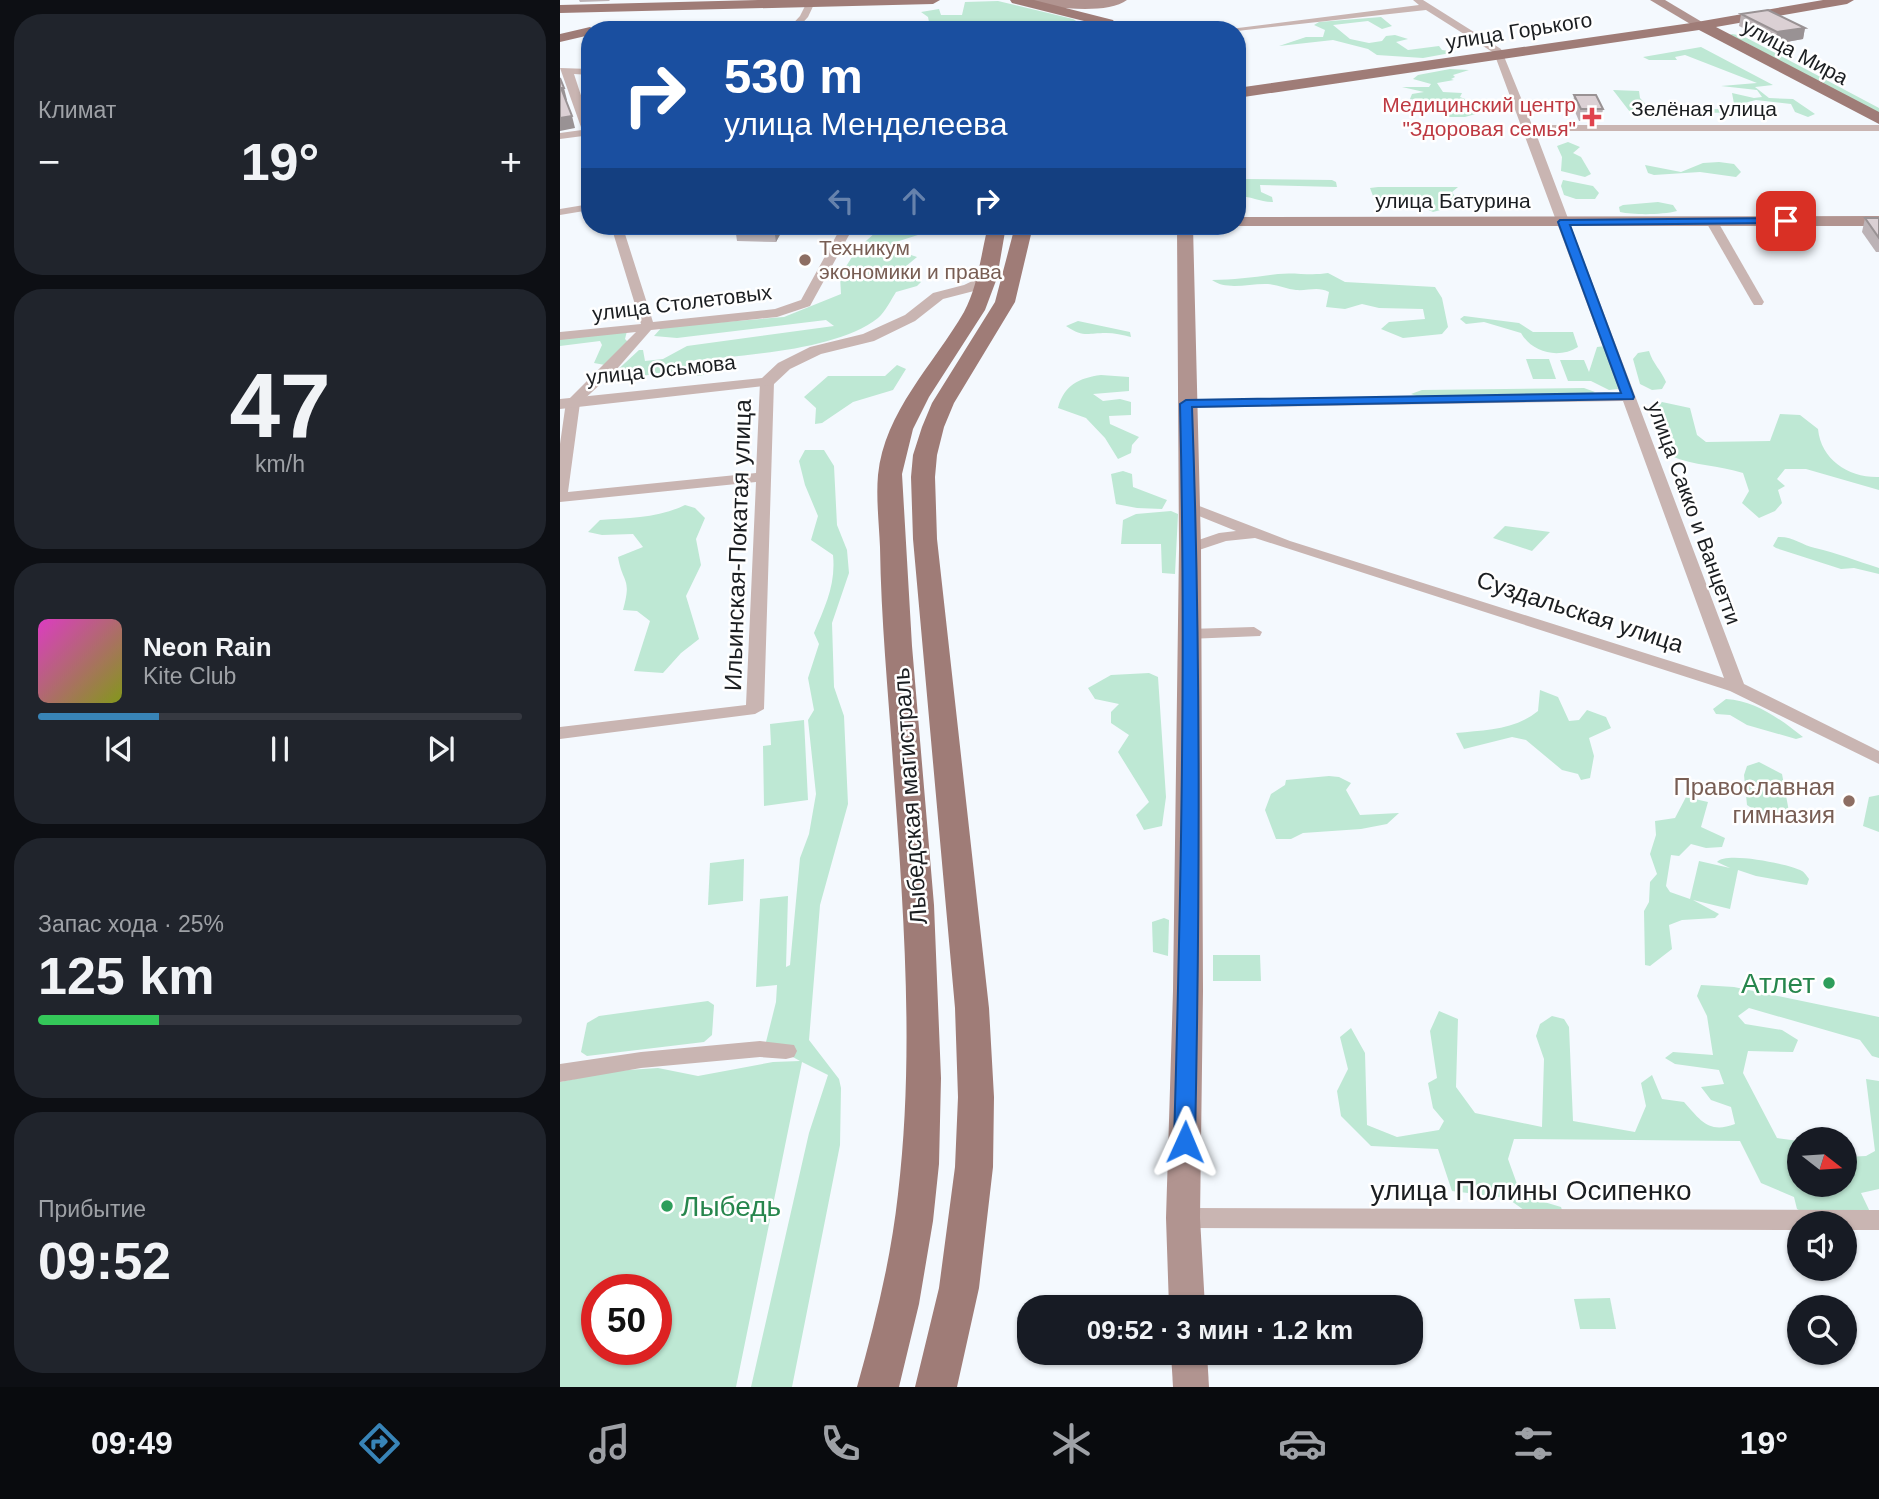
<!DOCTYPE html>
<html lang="ru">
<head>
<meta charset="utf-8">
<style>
	body { margin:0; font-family:Helvetica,sans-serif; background:#20242c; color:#f1f3f6; height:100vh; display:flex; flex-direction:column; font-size:26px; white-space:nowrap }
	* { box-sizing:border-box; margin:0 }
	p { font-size:23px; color:#9ea1a6 }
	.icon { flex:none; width:38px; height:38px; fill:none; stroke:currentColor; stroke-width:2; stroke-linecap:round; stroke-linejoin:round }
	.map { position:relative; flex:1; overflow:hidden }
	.details { display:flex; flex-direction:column; gap:14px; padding:14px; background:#0d0f14; width:560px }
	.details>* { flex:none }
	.banner { position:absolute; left:21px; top:21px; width:665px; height:214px; border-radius:28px; box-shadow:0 2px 5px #0004; background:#1a4fa0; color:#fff; overflow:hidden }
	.needle { width:46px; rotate:107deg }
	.tools { position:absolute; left:1227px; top:1127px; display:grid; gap:14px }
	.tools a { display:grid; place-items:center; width:70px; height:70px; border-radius:50%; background:#171b24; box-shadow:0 2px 5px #0004; font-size:35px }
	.speed { position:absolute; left:21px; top:1274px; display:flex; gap:14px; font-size:35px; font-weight:700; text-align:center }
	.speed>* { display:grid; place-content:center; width:91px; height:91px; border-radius:50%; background:#171b24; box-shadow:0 2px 5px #0004; line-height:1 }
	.speed .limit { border:10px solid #d22; background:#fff; color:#111 }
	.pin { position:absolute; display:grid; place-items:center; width:60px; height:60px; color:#fff; margin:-30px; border-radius:14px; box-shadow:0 4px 10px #0006 }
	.me { position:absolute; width:77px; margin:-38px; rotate:1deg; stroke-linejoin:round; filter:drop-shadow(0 0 5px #0008) }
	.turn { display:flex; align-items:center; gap:24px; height:147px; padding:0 28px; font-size:32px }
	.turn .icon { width:91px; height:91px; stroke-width:2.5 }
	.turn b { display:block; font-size:49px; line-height:60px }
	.lanes { display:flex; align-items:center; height:66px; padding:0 28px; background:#0003; justify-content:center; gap:35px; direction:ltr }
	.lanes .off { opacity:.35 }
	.big { font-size:52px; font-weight:800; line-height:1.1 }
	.details .widget { flex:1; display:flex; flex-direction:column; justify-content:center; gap:10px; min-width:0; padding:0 24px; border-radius:28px; background:#20242c }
	.details .dial { align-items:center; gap:0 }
	.dial b { font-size:91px; line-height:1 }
	.song { display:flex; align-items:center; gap:21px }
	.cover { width:84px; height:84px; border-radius:10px; background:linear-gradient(135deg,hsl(310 70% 55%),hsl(70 70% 35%)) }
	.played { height:7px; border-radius:4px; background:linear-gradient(90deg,#3884b7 25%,#363941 25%) }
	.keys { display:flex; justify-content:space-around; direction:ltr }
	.heat { display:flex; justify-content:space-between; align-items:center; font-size:38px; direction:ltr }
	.charge { height:10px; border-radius:5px; background:linear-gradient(90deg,#34c759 25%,#363941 0) }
	.trip { position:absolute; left:457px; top:1295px; width:406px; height:70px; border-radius:28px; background:#171b24; box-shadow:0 2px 5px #0004; font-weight:800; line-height:70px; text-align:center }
	.dock { display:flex; height:112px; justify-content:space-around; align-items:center; background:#090b0e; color:#9ea1a6 }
	.dock .icon { width:49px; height:49px }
	.dock .active { color:#3884b7 }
	.dock b { font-size:32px; color:#f1f3f6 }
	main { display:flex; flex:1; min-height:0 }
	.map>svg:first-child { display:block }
	.green { fill:#bee8d4; fill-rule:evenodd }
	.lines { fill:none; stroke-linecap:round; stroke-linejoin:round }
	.minor { fill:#c9b5b2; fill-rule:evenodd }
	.tertiary { fill:#c9b5b2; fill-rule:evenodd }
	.secondary { fill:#b19490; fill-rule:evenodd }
	.primary { fill:#9f7c77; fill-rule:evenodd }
	.wall { fill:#bcb3b6 }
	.shaded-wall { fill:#999294 }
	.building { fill:#dbd0d4; stroke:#999294; stroke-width:2 }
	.route { fill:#1a73e8; stroke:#114b97; stroke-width:2 }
	.health-dot { fill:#e0444e; stroke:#fff; stroke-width:2.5 }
	.education-dot { fill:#8d6e63; stroke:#fff; stroke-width:2.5 }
	.leisure-dot { fill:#2e9e5b; stroke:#fff; stroke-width:2.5 }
	.labels { text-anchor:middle; stroke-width:5; stroke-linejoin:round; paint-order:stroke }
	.far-street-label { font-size:21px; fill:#1b1e21; stroke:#fff }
	.far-health-label { font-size:21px; fill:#be3a42; stroke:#fff; text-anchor:end }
	.far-education-label { font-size:21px; fill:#785e54; stroke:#fff; text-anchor:start }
	.street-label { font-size:24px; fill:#1b1e21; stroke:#fff }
	.education-label { font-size:24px; fill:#785e54; stroke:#fff; text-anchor:end }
	.near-leisure-label { font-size:28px; fill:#27864d; stroke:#fff; text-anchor:end }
	.near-street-label { font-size:28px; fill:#1b1e21; stroke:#fff }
</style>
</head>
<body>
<main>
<section class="details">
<div class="widget"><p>Климат</p>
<div class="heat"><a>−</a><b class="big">19°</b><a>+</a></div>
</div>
<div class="widget dial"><b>47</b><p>km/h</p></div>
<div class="widget">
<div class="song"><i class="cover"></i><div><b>Neon Rain</b><p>Kite Club</p></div></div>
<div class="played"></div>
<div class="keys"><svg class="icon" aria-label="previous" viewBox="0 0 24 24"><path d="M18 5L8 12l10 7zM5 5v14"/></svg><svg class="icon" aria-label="pause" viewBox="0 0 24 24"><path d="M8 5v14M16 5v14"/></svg><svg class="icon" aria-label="next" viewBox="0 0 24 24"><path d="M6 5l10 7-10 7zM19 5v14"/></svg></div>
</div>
<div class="widget"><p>Запас хода · 25%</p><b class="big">125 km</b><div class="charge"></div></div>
<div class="widget"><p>Прибытие</p><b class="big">09:52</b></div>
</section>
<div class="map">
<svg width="1319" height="1387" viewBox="0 0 1319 1387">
	<rect width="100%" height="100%" fill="#f4f9fe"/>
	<g class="green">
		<polygon points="438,1 513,19 523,25 517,30 423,30 426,25 369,22 368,17 361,12 379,9 381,15 402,15 405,2"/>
		<polygon points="821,17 832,26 822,29 808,21 773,25 790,39 809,43 822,41 826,36 835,35 848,39 836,42 848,50 879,46 882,50 896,52 863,58 817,55 808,49 773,40 719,46 746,37 763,37 765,30 754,25 759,22"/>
		<polygon points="1172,34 1183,36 1319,108 1319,115 1206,54 1185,42 1167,36"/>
		<polygon points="1141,47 1213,85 1195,87 1209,98 1233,99 1255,114 1248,117 1235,112 1231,104 1196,100 1184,103 1200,107 1190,113 1070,112 1053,90 1079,91 1080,98 1090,109 1175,109 1172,93 1194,98 1202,97 1197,90 1161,86 1197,83 1125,55 1115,57 1117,60 1089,60 1083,57"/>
		<polygon points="890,69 909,70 893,75 895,77 891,79 894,80 877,83 883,92 902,93 900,97 905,99 906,106 925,107 926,111 905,117 884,117 899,110 879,107 874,102 850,99 852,94 864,92 842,87 869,87 871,84 853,79 858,75"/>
		<polygon points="1008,142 1020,147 1013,153 1021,157 1031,174 1025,177 1001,171 1002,157 997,146"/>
		<polygon points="1159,162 1174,164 1181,172 1176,177 1140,172 1094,175 1088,173 1085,165 1121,172 1143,163"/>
		<path d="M686 179 772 180 776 182 777 187 700 185 701 192 712 197 713 202C700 202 691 196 677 196V183Z"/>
		<polygon points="1003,180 1033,186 1039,193 1035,199 1016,199 1004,195 1001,186"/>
		<polygon points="818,187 898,187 892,192 896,198 893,201 899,205 873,212 858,205 822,200 813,196 810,188"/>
		<path d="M1098 202 1113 205 1117 211C1102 215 1074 215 1060 212L1059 207 1063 205Z"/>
		<path d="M312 226H362L364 233 333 243 339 251 357 257 345 267 361 282 357 286 336 292C331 300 325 312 318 318 276 351 182 355 130 361L129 363 149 371 141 376 96 373 55 383 51 376 79 350H83L85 361 103 359 127 346 274 326 266 320 117 338 94 336 102 327 224 317 281 294 280 276 297 249 316 232Z"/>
		<path d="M768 273 785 282 875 287 882 298 888 327 882 334 843 338 821 329 829 322 865 319 863 309 819 308 802 304 785 309 766 307 769 292C758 286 748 291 736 290 727 289 718 285 708 284 690 283 667 291 652 280 675 280 696 277 718 274 735 272 750 276 768 273Z"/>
		<path d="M904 316 959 323 973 332H1013L1018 347C999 359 972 353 961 333L924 322 906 324 900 319Z"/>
		<path d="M518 321 570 332 571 337C563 335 554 333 546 333 527 333 524 338 506 326Z"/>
		<polygon points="67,331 65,339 68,342 45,365 34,363 42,345 40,341 0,346 0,338"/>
		<polygon points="1045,346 1056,374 1058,389 1049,390 1031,381 1008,381 1000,360 1024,360 1029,372 1037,347"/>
		<path d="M1089 351C1093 364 1101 370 1106 382L1102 389 1092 390 1080 384 1073 359 1078 353Z"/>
		<polygon points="966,359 989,359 996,379 973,379"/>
		<polygon points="337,365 346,369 333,390 293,402 262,423 255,424 256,408 244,397 268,376 325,376"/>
		<path d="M541 375 569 377V391L533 394 543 401 560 399 571 402V415L549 416 550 424 579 437 572 445 571 453 558 459 545 438 526 418 498 408C504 385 519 378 541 375Z"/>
		<polygon points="1024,388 1035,392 1025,396 860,397 851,394 862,390"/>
		<path d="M1102 402 1130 408 1137 435 1146 442 1210 441 1220 414 1240 415 1258 429C1261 460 1289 478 1319 477V490L1246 469H1225L1217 479 1225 486 1218 490 1222 503 1215 511 1199 518 1182 503 1189 491 1183 473C1159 465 1134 466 1111 456 1103 441 1104 424 1095 409Z"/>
		<path d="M245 450H264L274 466 277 525 287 550 289 573 272 623 274 687 284 716 288 804 260 905 249 1040 279 1079 281 1088 280 1145 232 1387H191L249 1133 268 1075 242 1062 176 1387H0V1082L53 1071 98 1068 138 1076 213 1062 240 1061 206 1042 216 1002 217 985 196 987 200 899 228 896 226 967 230 965 240 858 249 834 256 794 248 720 254 710 248 678 259 644 254 633C265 606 276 585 273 555L251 540 258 516 245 485 239 461ZM37 1290H96V1349H37Z"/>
		<polygon points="563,471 572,474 573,487 607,500 602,509 577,508 556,504 551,474"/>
		<path d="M125 505 135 508 145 518 136 539 141 565 126 596 139 639 121 653 103 673 74 671 90 621 77 611 63 610C72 577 63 585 58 557L83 547 73 534 42 535 28 532 40 520C69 518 99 518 125 505Z"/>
		<polygon points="611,511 618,514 615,574 602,573 601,544 561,544 563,520 576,514"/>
		<polygon points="945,526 990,532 972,551 933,538"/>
		<path d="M1218 537C1232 536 1242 545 1255 548 1277 553 1297 561 1319 568V574L1294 568 1281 569 1216 548 1213 546Z"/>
		<polygon points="589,673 598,677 606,797 602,826 584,830 576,815 589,802 558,752 569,735 551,723 551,712 559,704 535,699 528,688 551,675"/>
		<path d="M980 690 998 697 1009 721 1019 720 1027 710 1046 717 1051 728 1029 738 1034 756 1030 778 1021 780 1018 774 1002 770 966 740 952 737 904 749 896 733C925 730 955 730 978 711Z"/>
		<path d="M1166 699C1196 701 1220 719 1243 737L1236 739 1187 725 1170 715 1156 714 1153 709Z"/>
		<polygon points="244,720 248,800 204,806 203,746 211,745 210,724"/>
		<polygon points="1199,762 1222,774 1230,817 1199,813 1187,805 1184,775 1187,766"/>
		<polygon points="769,776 779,777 791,783 786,790 800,815 839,813 827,824 801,829 743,833 731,839 716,839 705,810 711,794 725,785 726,780"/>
		<polygon points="1319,795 1319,832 1303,826 1309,797"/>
		<path d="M1126 797 1148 802 1141 827 1165 838 1162 847 1146 848 1131 844 1119 856 1111 855 1106 886 1110 892 1130 899 1139 861 1170 868 1157 862C1166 851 1228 864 1242 871 1244 872 1247 876 1249 879L1247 885 1196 876 1178 870 1170 909 1133 900 1159 914 1155 918 1122 920 1109 925 1112 949 1090 966 1085 965 1084 911 1089 902 1090 882 1097 874 1090 854 1096 835 1095 821 1115 818Z"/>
		<polygon points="184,859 183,901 148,905 150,863"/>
		<polygon points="604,918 609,920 608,956 593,952 592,922"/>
		<polygon points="653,955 700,955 701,981 653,981"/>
		<path d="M1141 985 1174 987 1319 1017V1058L1312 1056 1300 1040 1189 1008 1178 1016 1185 1024 1222 1030 1238 1040 1233 1052 1188 1051 1183 1073 1217 1138 1239 1141V1185H1284L1285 1157 1306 1156 1315 1151 1306 1079 1319 1081V1189L1301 1193 1311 1214 1250 1216 1237 1209 1234 1197 1201 1183 1180 1141 954 1139 948 1159 961 1195 1001 1207 1003 1213H968L947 1198 892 1191 878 1149 811 1146 781 1116 777 1091 788 1069 780 1037 791 1028 805 1053 807 1125 837 1137 879 1130 884 1121 873 1108 868 1083 877 1078 870 1031 879 1011 898 1019 896 1087 915 1113 982 1127 984 1059 976 1036 980 1024 992 1016 1004 1019 1009 1027 1013 1121 1075 1132 1086 1106 1081 1083 1092 1075 1102 1099 1124 1102C1141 1121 1149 1134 1175 1124L1171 1107 1151 1100 1141 1087 1164 1084 1159 1070 1115 1064 1105 1058 1113 1052 1153 1055 1147 1016 1137 996Z"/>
		<polygon points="148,1001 154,1005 152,1035 144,1042 27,1056 21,1052 27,1023 39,1016"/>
		<polygon points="1050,1298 1056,1329 1020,1329 1014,1299"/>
	</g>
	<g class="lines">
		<g class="minor">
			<polygon points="248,0 256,0 248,17 236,30 227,30 240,16"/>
			<polygon points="853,0 863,0 941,49 972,125 1319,125 1319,131 975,131 1184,684 1319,751 1319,764 1170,691 695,538 666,541 630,553 622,548 624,545 659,533 676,531 624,510 621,507 629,502 730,541 1164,678 1063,401 626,408 619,404 626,400 1060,393 934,53 866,10 677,31 662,30 859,5"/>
			<polygon points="0,68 30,69 30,75 14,74 30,123 30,143 23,136 0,139 0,133 22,130"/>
			<polygon points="30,204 30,210 0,215 0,209"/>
			<polygon points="1152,219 1158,222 1204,302 1202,305 1194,305 1192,302 1146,222"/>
			<polygon points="51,226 116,226 110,229 65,234 93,322 215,309 241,300 280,229 244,229 238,226 294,226 250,306 217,317 91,330 56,370 20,403 8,492 196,473 200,382 207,378 214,382 204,709 195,714 0,739 0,727 186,705 196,482 0,502 0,444 6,402 76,332 0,340 0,332 81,324"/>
			<polygon points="694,627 702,632 700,636 628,639 620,634 628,629"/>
			<polygon points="200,1041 234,1045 237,1051 234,1057 226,1059 200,1057 81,1068 0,1082 0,1064 81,1052"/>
			<polygon points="623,1208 1319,1210 1319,1230 1284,1230 1284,1223 1239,1223 1239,1230 623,1228 614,1225 611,1218 614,1211"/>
		</g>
		<polygon class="tertiary" points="427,274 434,278 414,291 383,299 355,321 314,341 261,354 230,369 213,385 0,409 0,399 202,378 218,363 250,347 303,334 345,315 373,293 404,285"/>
		<g class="secondary">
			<path d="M455 0H567C546 16 488 6 461 4Z"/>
			<polygon points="1090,0 1105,0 1147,25 1141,29 1137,28"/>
			<polygon points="1319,216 1319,226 673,226 677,226 677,217"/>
			<polygon points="617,226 633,226 641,548 643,991 640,1218 645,1307 609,1307 606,1218 613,991 619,548"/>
			<polygon points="611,1353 647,1353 649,1387 613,1387"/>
		</g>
		<g class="primary">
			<polygon points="198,0 380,0 373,4 0,13 0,5"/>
			<polygon points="450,0 474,0 553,20 555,23 548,27 452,3"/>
			<polygon points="1263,0 1294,0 1287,4 1156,27 1319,112 1319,124 1139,30 677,98 677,88 1131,23"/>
			<polygon points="30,27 36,30 30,30 30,35 0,42 0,34"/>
			<path d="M428 226H446L437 278 425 310 369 397 353 429 342 474 352 646 374 905 381 1078 379 1164 373 1221 359 1304 339 1387H297C315 1323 331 1259 338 1194 355 1051 343 905 333 763 328 691 321 619 320 547 319 524 316 498 318 475 324 412 374 364 404 312 418 286 421 254 428 226Z"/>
			<polygon points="455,226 473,226 455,302 394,403 384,427 377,455 375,477 377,539 429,1008 434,1097 433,1167 419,1288 397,1387 355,1387 379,1288 395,1167 398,1097 395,1008 353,539 351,477 353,455 362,427 372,403 435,302"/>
		</g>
	</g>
	<g class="wall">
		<polygon points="19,0 50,0 49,1 20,2"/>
		<polygon points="1181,14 1245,28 1243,39 1215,44 1179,26"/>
		<polygon points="1014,95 1043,109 1041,121 1019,121 1013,107"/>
		<polygon points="1305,218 1319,218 1319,252 1316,252 1302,232"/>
		<polygon points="223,226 223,229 216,242 177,241 175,227"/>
	</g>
	<g class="shaded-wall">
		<polygon points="1245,28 1243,39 1215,44 1217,32"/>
		<polygon points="1,88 4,88 7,100 3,100"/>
		<polygon points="12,116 15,128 0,131 0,118"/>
		<polygon points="215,226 223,226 223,229 216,242 214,228"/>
	</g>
	<g class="building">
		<polygon points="1208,10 1245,28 1217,32 1181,14"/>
		<polygon points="0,78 4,88 1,88 12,116 0,118"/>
		<polygon points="1014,95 1036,95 1043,109 1021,109"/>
		<polygon points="1305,218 1319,218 1319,238"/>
		<polygon points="176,226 215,226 214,228 175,227"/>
	</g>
	<path class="route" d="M1226 218 1231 221 1230 223 1010 225 1074 397 1073 399 632 407C641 652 640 897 635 1142L632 1148 625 1151 617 1148 614 1142C621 896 626 650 620 404L626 400 1061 393 998 222 1000 220Z"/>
	<path class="health-dot" d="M1028.5 106.5h7v7h7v7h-7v7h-7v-7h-7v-7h7z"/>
	<g class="education-dot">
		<circle cx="245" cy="260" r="7"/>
		<circle cx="1289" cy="801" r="7"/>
	</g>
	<g class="leisure-dot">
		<circle cx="1269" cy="983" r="7"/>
		<circle cx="107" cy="1206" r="7"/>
	</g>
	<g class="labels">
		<g class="far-street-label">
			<text transform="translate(959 31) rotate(-9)" y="7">улица Горького</text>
			<text transform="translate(1235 52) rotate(28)" y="7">улица Мира</text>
			<text x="1144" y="116">Зелёная улица</text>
			<text x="893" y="208">улица Батурина</text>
			<text transform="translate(122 303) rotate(-7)" y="7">улица Столетовых</text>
			<text transform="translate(101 370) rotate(-6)" y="7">улица Осьмова</text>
			<text transform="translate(1134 513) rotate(70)" y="7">улица Сакко и Ванцетти</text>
		</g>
		<g class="far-health-label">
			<text x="1016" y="112">Медицинский центр<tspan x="1016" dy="24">"Здоровая семья"</tspan></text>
		</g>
		<g class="far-education-label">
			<text x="259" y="255">Техникум<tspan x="259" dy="24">экономики и права</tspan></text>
		</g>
		<g class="street-label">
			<text transform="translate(178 545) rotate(-88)" y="8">Ильинская-Покатая улица</text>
			<text transform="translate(1020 612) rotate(18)" y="8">Суздальская улица</text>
			<text transform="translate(350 796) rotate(-94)" y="8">Лыбедская магистраль</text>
		</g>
		<g class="education-label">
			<text x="1275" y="795">Православная<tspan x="1275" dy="28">гимназия</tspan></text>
		</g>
		<g class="near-leisure-label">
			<text x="1255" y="993">Атлет</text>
			<text x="121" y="1216" text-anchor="start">Лыбедь</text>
		</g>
		<g class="near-street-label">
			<text x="971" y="1200">улица Полины Осипенко</text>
		</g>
	</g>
</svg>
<div class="tools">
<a><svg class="needle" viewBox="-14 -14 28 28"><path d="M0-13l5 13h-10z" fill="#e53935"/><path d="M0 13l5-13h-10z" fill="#9ea1a6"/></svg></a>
<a><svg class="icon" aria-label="sound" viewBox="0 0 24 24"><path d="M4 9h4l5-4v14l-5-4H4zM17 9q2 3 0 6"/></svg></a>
<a><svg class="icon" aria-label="search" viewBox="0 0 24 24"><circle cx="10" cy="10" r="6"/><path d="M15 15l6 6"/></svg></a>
</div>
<div class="speed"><div class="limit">50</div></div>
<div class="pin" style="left:1226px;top:221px;background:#d93025"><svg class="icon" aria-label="arrive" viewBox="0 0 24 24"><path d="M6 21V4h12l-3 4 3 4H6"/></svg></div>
<svg class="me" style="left:625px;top:1142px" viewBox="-20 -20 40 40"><path d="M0-17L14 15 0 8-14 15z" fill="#1a73e8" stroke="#fff" stroke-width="4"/></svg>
<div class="trip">09:52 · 3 мин · 1.2 km</div>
<div class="banner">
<div class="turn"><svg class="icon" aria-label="right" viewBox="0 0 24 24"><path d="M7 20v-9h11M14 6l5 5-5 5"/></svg><div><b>530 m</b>улица Менделеева</div></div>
<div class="lanes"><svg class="icon off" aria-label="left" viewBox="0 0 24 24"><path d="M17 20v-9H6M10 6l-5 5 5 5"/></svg><svg class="icon off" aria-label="ahead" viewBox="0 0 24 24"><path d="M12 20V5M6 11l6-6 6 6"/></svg><svg class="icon" aria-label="right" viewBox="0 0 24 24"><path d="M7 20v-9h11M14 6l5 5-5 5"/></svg></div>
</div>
</div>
</main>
<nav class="dock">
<b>09:49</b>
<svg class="icon active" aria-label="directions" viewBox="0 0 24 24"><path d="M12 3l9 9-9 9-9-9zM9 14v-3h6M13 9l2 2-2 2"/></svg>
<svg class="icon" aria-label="music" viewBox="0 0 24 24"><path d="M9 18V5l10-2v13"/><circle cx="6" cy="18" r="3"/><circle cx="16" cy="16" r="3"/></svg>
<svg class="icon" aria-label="phone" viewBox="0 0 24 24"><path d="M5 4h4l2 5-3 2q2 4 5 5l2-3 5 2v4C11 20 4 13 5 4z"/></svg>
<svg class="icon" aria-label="climate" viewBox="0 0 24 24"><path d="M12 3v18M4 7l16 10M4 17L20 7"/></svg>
<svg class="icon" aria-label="car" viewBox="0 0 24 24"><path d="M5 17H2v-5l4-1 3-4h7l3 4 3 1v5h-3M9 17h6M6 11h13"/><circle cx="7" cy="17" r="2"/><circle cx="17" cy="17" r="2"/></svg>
<svg class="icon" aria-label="filters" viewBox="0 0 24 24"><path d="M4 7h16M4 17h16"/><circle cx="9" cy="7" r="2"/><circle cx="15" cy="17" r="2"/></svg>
<b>19°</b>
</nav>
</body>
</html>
